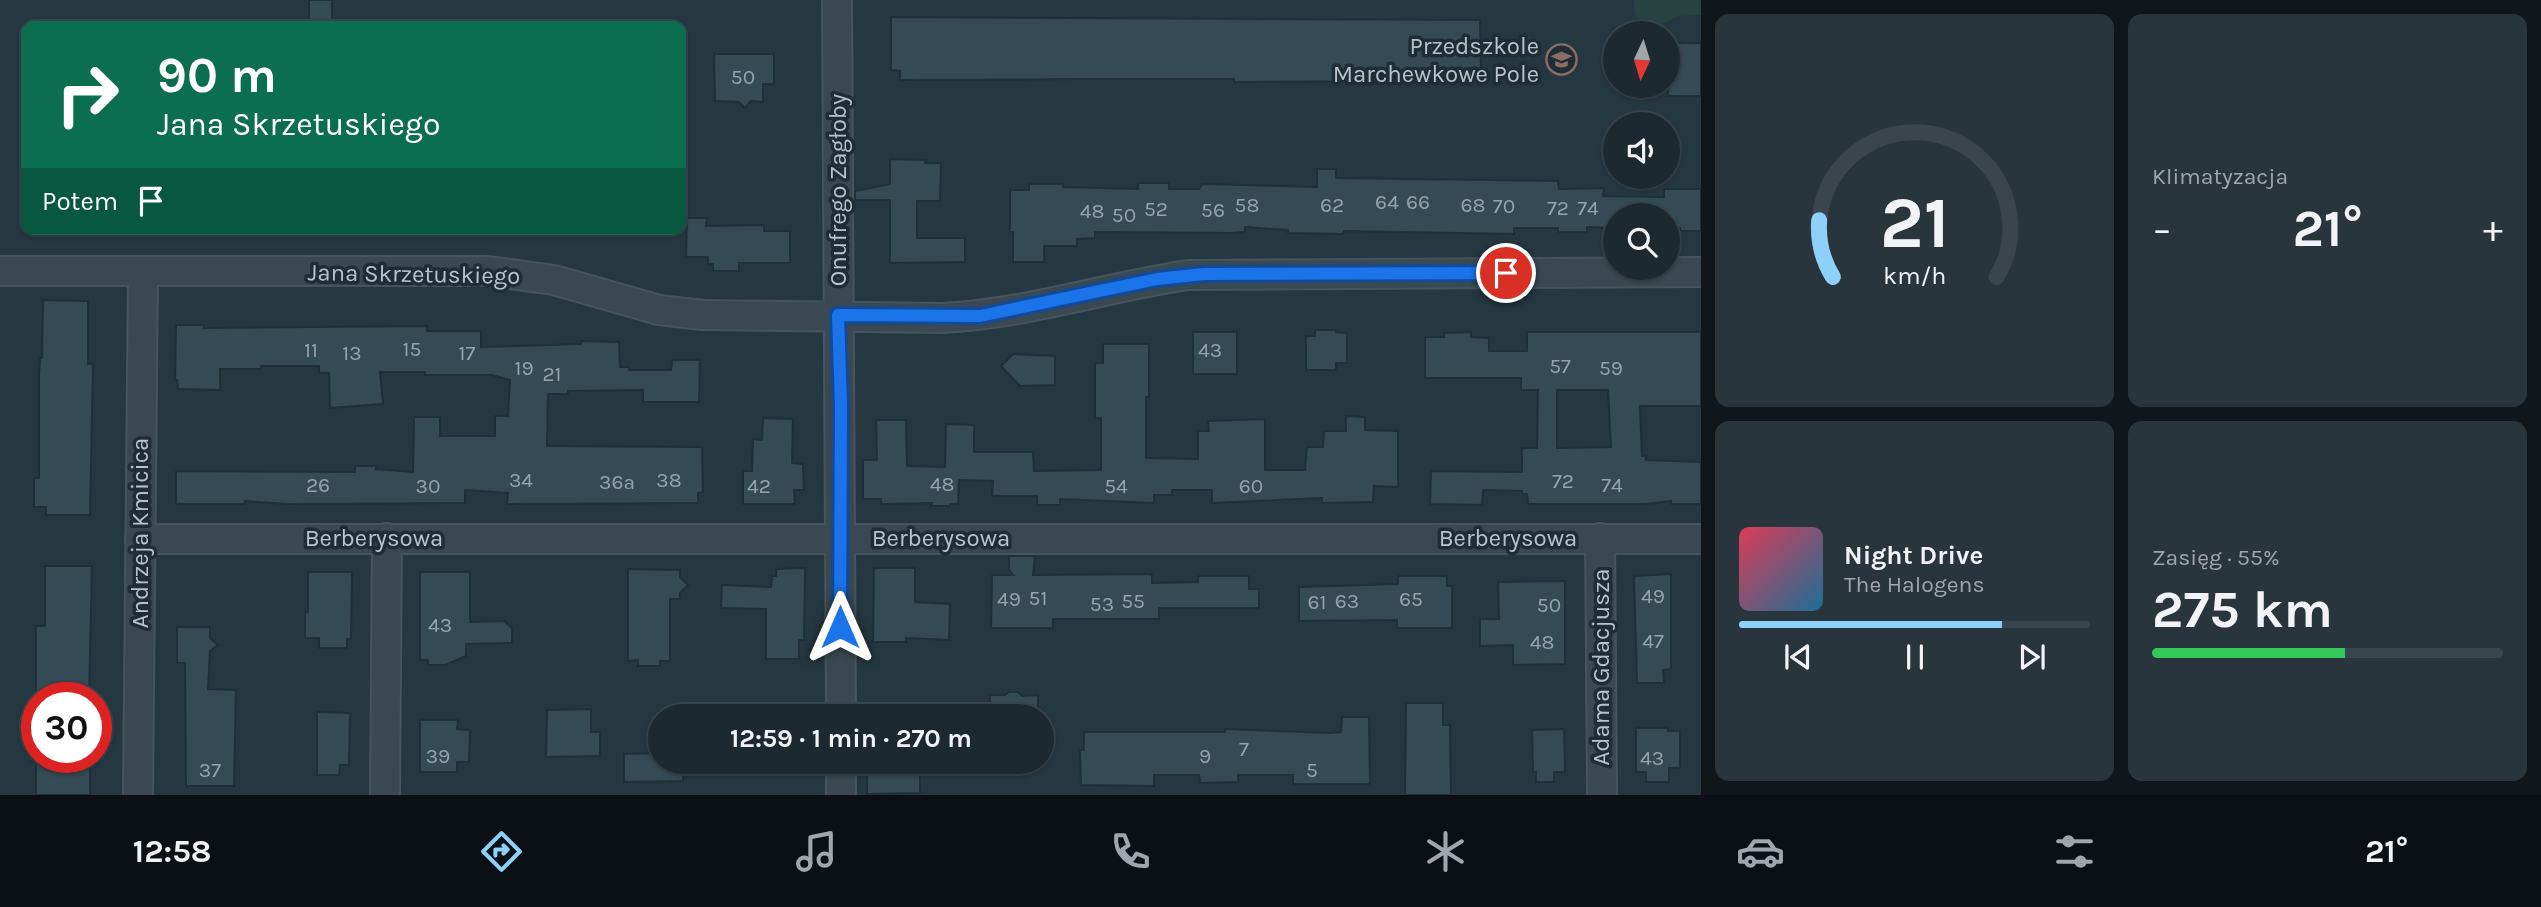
<!DOCTYPE html>
<html lang="pl">
<head>
<meta charset="utf-8">
<style>
	body { margin:0; font-family:Karla,sans-serif; background:#29353d; color:#f1f3f6; height:100vh; display:flex; flex-direction:column; font-size:26px; white-space:nowrap }
	* { box-sizing:border-box; margin:0 }
	p { font-size:23px; color:#a0a6ab }
	.icon { flex:none; width:38px; height:38px; fill:none; stroke:currentColor; stroke-width:2; stroke-linecap:round; stroke-linejoin:round }
	.map { position:relative; flex:1; overflow:hidden }
	.details { display:flex; flex-direction:column; gap:14px; padding:14px; background:#0f171b; width:840px }
	.details>* { flex:none }
	.hud { position:absolute; left:21px; top:21px; width:665px; height:214px; border-radius:14px; box-shadow:0 2px 5px #0004,0 0 0 2px #3a454d; background:#0b6e4f; color:#fff; overflow:hidden }
	.needle { width:46px; rotate:184deg }
	.buttons { position:absolute; left:1603px; top:21px; display:grid; gap:14px }
	.buttons a { display:grid; place-items:center; width:77px; height:77px; border-radius:50%; background:#1c2931; box-shadow:0 2px 5px #0004,0 0 0 2px #3a454d; font-size:35px }
	.speed { position:absolute; left:21px; top:682px; display:flex; gap:14px; font-size:35px; font-weight:700; text-align:center }
	.speed>* { display:grid; place-content:center; width:91px; height:91px; border-radius:50%; background:#1c2931; box-shadow:0 2px 5px #0004,0 0 0 2px #3a454d; line-height:1 }
	.speed .limit { border:10px solid #d22; background:#fff; color:#111 }
	.pin { position:absolute; display:grid; place-items:center; width:60px; height:60px; color:#fff; margin:-30px; border:4px solid #fff; border-radius:50%; box-shadow:0 2px 7px #0007 }
	.me { position:absolute; width:77px; margin:-38px; rotate:0deg; stroke-linejoin:round; filter:drop-shadow(0 0 5px #0008) }
	.turn { display:flex; align-items:center; gap:24px; height:147px; padding:0 21px; font-size:32px }
	.turn .icon { width:91px; height:91px; stroke-width:2.5 }
	.turn b { display:block; font-size:49px; line-height:60px }
	.then { display:flex; align-items:center; height:66px; padding:0 21px; background:#0003; gap:14px; font-size:26px }
	.big { font-size:52px; font-weight:700; line-height:1.1 }
	.details .tile { flex:1; display:flex; flex-direction:column; justify-content:center; gap:10px; min-width:0; padding:0 24px; border-radius:14px; background:#29353d }
	.details .dial { align-items:center; gap:0 }
	.dial svg { height:182px; overflow:visible; fill:none; stroke:#3a454d; stroke-width:7; stroke-linecap:round; text-anchor:middle }
	.dial text { fill:#f1f3f6; stroke:none }
	.song { display:flex; align-items:center; gap:21px }
	.cover { width:84px; height:84px; border-radius:10px; background:linear-gradient(135deg,hsl(350 70% 55%),hsl(200 70% 35%)) }
	.played { height:7px; border-radius:4px; background:linear-gradient(90deg,#8dd0f9 75%,#3a454d 75%) }
	.keys { display:flex; justify-content:space-around; direction:ltr }
	.heat { display:flex; justify-content:space-between; align-items:center; font-size:38px; direction:ltr }
	.charge { height:10px; border-radius:5px; background:linear-gradient(90deg,#34c759 55%,#3a454d 0) }
	.details .tiles { flex:1; display:grid; gap:14px; grid-template-columns:repeat(2,1fr) }
	.trip { position:absolute; left:648px; top:704px; width:406px; height:70px; border-radius:35px; background:#1c2931; box-shadow:0 2px 5px #0004,0 0 0 2px #3a454d; font-weight:700; line-height:70px; text-align:center }
	.tab-bar { display:flex; height:112px; justify-content:space-around; align-items:center; background:#0b1014; color:#a0a6ab }
	.tab-bar .icon { width:49px; height:49px }
	.tab-bar .active { color:#8dd0f9 }
	.tab-bar b { font-size:32px; color:#f1f3f6 }
	main { display:flex; flex:1; min-height:0 }
	.map>svg:first-child { display:block }
	.green { fill:#27423f }
	.building { fill:#344a55; stroke:#202f38; stroke-width:2; fill-rule:evenodd }
	.lines { fill:none; stroke-linecap:round; stroke-linejoin:round }
	.street-casing { stroke:#46545d; stroke-width:32 }
	.street { stroke:#394851; stroke-width:28 }
	.route-casing { stroke:#114b97; stroke-width:18 }
	.route { stroke:#1a73e8; stroke-width:12 }
	.labels { text-anchor:middle; stroke-width:7; stroke-linejoin:round; paint-order:stroke }
	.number-label { font-size:21px; fill:#94a4ac }
	.poi-label { font-size:24px; fill:#b6c3cb; stroke:#1e2d36; text-anchor:end }
	.street-label { font-size:24px; fill:#b6c3cb; stroke:#1e2d36 }
</style>
</head>
<body>
<main>
<div class="map">
<svg width="1701" height="795" viewBox="0 0 1701 795">
	<rect width="100%" height="100%" fill="#253741"/>
	<polygon class="green" points="1634,0 1701,0 1701,15 1678,16 1658,26 1649,27 1634,14"/>
	<g class="building">
		<rect x="309" y="0" width="23" height="26"/>
		<polygon points="891,17 1480,20 1481,72 1470,72 1470,81 1234,82 1234,79 1093,79 900,80 900,71 891,70"/>
		<rect x="1668" y="43" width="33" height="53"/>
		<polygon points="714,54 774,54 774,84 763,84 763,102 751,101 745,108 739,102 715,101"/>
		<polygon points="890,159 926,160 925,163 941,163 940,201 917,201 917,238 965,238 965,262 890,263 890,200 855,200 855,191 890,184"/>
		<polygon points="1317,169 1336,169 1336,178 1558,181 1559,189 1604,188 1603,196 1664,197 1664,189 1701,189 1701,231 1680,231 1680,228 1668,228 1668,215 1615,215 1615,228 1587,227 1587,232 1558,232 1558,228 1514,228 1514,234 1344,231 1343,234 1288,233 1288,230 1245,227 1245,232 1230,233 1095,232 1095,238 1077,239 1077,246 1044,246 1044,262 1013,262 1013,232 1010,232 1010,190 1029,190 1029,184 1063,184 1063,187 1138,189 1138,183 1169,183 1169,189 1199,189 1203,184 1317,187"/>
		<polygon points="687,218 707,218 706,226 764,225 764,231 790,231 790,263 739,263 739,271 713,271 713,264 708,264 708,257 686,257"/>
		<polygon points="43,300 88,301 88,364 93,364 90,515 46,515 46,507 34,507 34,478 39,478 39,375 40,358 42,358"/>
		<polygon points="176,325 204,325 204,328 427,326 427,331 481,331 481,347 581,344 581,341 619,342 620,367 629,367 629,370 671,370 672,360 700,360 699,402 643,402 643,390 568,391 568,394 548,394 547,446 702,447 703,492 698,493 698,503 507,504 508,493 465,490 465,503 287,504 245,501 245,504 176,504 176,471 355,472 355,466 376,466 376,469 413,472 414,417 440,417 440,436 495,436 495,416 508,416 510,380 492,375 425,375 425,372 380,372 383,404 330,408 329,373 319,373 319,366 261,366 261,369 220,369 220,390 178,389 177,380 175,380"/>
		<polygon points="1315,330 1336,330 1336,332 1347,333 1347,363 1336,363 1336,370 1306,370 1306,336 1315,336"/>
		<rect x="1193" y="332" width="44" height="42"/>
		<path d="M1471 332V337L1489 338V351H1527V332H1701V406H1640L1642 456H1646V460L1701 462V504H1671V501L1646 504H1528L1527 494H1522V491L1483 490 1482 505 1430 504 1431 471 1522 472V448H1537L1538 390H1521V378H1425V337H1444V333ZM1557 390H1608L1611 447 1557 448Z"/>
		<polygon points="1103,344 1149,344 1149,397 1146,397 1146,458 1198,459 1198,431 1209,431 1208,421 1265,419 1265,470 1305,470 1307,447 1323,447 1324,431 1346,431 1346,416 1365,417 1365,430 1398,431 1398,487 1374,486 1373,502 1322,503 1322,498 1212,503 1212,490 1172,490 1172,495 1154,495 1154,503 1060,499 1060,505 1037,505 1037,496 992,496 993,481 959,480 958,504 950,504 950,506 931,506 932,503 881,504 881,499 863,499 863,460 877,460 876,420 906,420 907,466 945,467 946,424 974,425 974,452 1033,452 1034,471 1101,470 1101,418 1095,418 1095,363 1103,363"/>
		<polygon points="1013,354 1055,356 1055,385 1020,386 1001,366"/>
		<polygon points="763,418 793,419 792,463 803,464 804,490 794,490 795,504 743,504 743,471 752,471 753,439 762,440"/>
		<polygon points="1009,556 1035,556 1033,575 1152,574 1152,583 1198,582 1198,576 1249,576 1249,589 1259,589 1259,608 1159,608 1159,619 1053,619 1053,628 991,628 992,575 1013,575 1009,570"/>
		<polygon points="45,566 92,566 89,698 36,698 36,626 45,626"/>
		<polygon points="805,568 804,640 799,640 799,659 766,659 766,609 721,608 722,585 771,587 772,576 776,576 776,569"/>
		<polygon points="874,568 915,568 915,602 950,604 949,640 906,638 906,642 873,642"/>
		<polygon points="628,569 680,570 680,577 688,585 680,593 680,599 670,599 670,661 660,661 660,666 638,666 638,660 628,661"/>
		<polygon points="308,572 352,572 351,639 347,639 347,648 319,648 319,638 305,638 305,612 308,612"/>
		<polygon points="420,572 470,572 470,622 504,621 512,628 512,643 466,644 466,656 445,665 428,665 428,660 420,660"/>
		<polygon points="1671,574 1671,669 1663,670 1664,683 1637,683 1634,576"/>
		<polygon points="1398,576 1447,576 1447,586 1452,586 1452,628 1397,628 1397,620 1299,621 1299,587 1398,584"/>
		<polygon points="1565,581 1565,664 1513,665 1513,645 1480,646 1480,619 1499,619 1498,582"/>
		<polygon points="177,627 210,627 210,638 218,645 210,651 208,689 236,690 234,786 186,786 185,663 177,663"/>
		<polygon points="1009,692 1018,692 1022,696 1038,695 1038,716 990,716 990,695 1005,695"/>
		<polygon points="1406,703 1443,703 1443,725 1450,725 1451,795 1405,795"/>
		<polygon points="591,709 591,732 600,732 600,756 546,757 547,710"/>
		<polygon points="317,712 350,713 349,765 340,765 339,775 317,775"/>
		<polygon points="1342,717 1369,717 1370,784 1293,784 1293,775 1238,775 1238,782 1200,783 1199,775 1154,775 1154,786 1081,785 1080,750 1084,750 1084,732 1225,732 1225,729 1330,733 1341,732"/>
		<polygon points="420,720 458,720 457,729 470,730 469,762 457,762 457,772 420,772"/>
		<polygon points="1636,728 1668,728 1668,731 1680,731 1680,768 1669,768 1669,782 1646,782 1646,772 1636,772"/>
		<polygon points="1564,729 1565,772 1554,772 1554,782 1536,782 1536,772 1533,772 1532,730"/>
		<polygon points="660,753 660,761 683,761 683,781 624,782 624,754"/>
		<rect x="36" y="758" width="54" height="37"/>
		<polygon points="873,761 907,761 907,764 920,764 920,793 867,794 867,764 873,764"/>
	</g>
	<g class="lines">
		<defs>
			<g id="street">
				<polyline points="837,0 841,716"/>
				<path d="M0 271H488L554 280 659 310 703 315 943 318C1026 314 1106 287 1188 275L1701 272"/>
				<polyline points="1600,538 1602,795"/>
				<polyline points="140,539 1701,539"/>
				<polyline points="841,761 841,795"/>
				<polyline points="138,795 143,272"/>
				<polyline points="385,795 387,538"/>
			</g>
		</defs>
		<use href="#street" class="street-casing"/>
		<use href="#street" class="street"/>
	</g>
	<g class="lines">
		<defs>
			<polyline id="route" points="840,627 841,405 838,315 980,316 1157,279 1204,274 1506,273"/>
		</defs>
		<use href="#route" class="route-casing"/>
		<use href="#route" class="route"/>
	</g>
	<defs>
		<symbol id="school-ring" viewBox="-11 -11 22 22"><circle r="9.5" fill="#1e2d36" stroke="#8d6e63" stroke-width="1.5"/><path d="M0-5L7-2L0 1L-7-2ZM-4 1L0 2.5L4 1V4Q0 6-4 4Z" fill="#8d6e63"/></symbol>
	</defs>
	<g fill-rule="evenodd">
		<use href="#school-ring" x="1544" y="42" width="35" height="35"/>
	</g>
	<g class="labels">
		<g class="number-label">
			<text x="743" y="84">50</text>
			<text x="1387" y="209">64</text>
			<text x="1418" y="209">66</text>
			<text x="1247" y="212">58</text>
			<text x="1332" y="212">62</text>
			<text x="1473" y="212">68</text>
			<text x="1504" y="213">70</text>
			<text x="1558" y="215">72</text>
			<text x="1588" y="215">74</text>
			<text x="1156" y="216">52</text>
			<text x="1213" y="217">56</text>
			<text x="1092" y="218">48</text>
			<text x="1124" y="222">50</text>
			<text x="412" y="356">15</text>
			<text x="311" y="357">11</text>
			<text x="1210" y="357">43</text>
			<text x="352" y="360">13</text>
			<text x="467" y="360">17</text>
			<text x="1560" y="373">57</text>
			<text x="524" y="375">19</text>
			<text x="1611" y="375">59</text>
			<text x="552" y="381">21</text>
			<text x="521" y="487">34</text>
			<text x="669" y="487">38</text>
			<text x="1563" y="488">72</text>
			<text x="617" y="489">36a</text>
			<text x="942" y="491">48</text>
			<text x="318" y="492">26</text>
			<text x="1612" y="492">74</text>
			<text x="428" y="493">30</text>
			<text x="759" y="493">42</text>
			<text x="1116" y="493">54</text>
			<text x="1251" y="493">60</text>
			<text x="1653" y="603">49</text>
			<text x="1038" y="605">51</text>
			<text x="1009" y="606">49</text>
			<text x="1411" y="606">65</text>
			<text x="1133" y="608">55</text>
			<text x="1347" y="608">63</text>
			<text x="1317" y="609">61</text>
			<text x="1102" y="611">53</text>
			<text x="1549" y="612">50</text>
			<text x="440" y="632">43</text>
			<text x="1653" y="648">47</text>
			<text x="1542" y="649">48</text>
			<text x="1244" y="756">7</text>
			<text x="438" y="763">39</text>
			<text x="1205" y="763">9</text>
			<text x="1652" y="765">43</text>
			<text x="210" y="777">37</text>
			<text x="1312" y="777">5</text>
		</g>
		<g class="poi-label">
			<text x="1539" y="54">Przedszkole<tspan x="1539" dy="28">Marchewkowe Pole</tspan></text>
		</g>
		<g class="street-label">
			<text transform="translate(838 190) rotate(-90)" y="8">Onufrego Zagłoby</text>
			<text transform="translate(414 274) rotate(1)" y="8">Jana Skrzetuskiego</text>
			<text transform="translate(140 533) rotate(-90)" y="8">Andrzeja Kmicica</text>
			<text x="374" y="546">Berberysowa</text>
			<text x="941" y="546">Berberysowa</text>
			<text x="1508" y="546">Berberysowa</text>
			<text transform="translate(1601 667) rotate(-90)" y="8">Adama Gdacjusza</text>
		</g>
	</g>
</svg>
<div class="buttons">
<a><svg class="needle" viewBox="-14 -14 28 28"><path d="M0-13l5 13h-10z" fill="#e53935"/><path d="M0 13l5-13h-10z" fill="#a0a6ab"/></svg></a>
<a><svg class="icon" aria-label="sound" viewBox="0 0 24 24"><path d="M4 9h4l5-4v14l-5-4H4zM17 9q2 3 0 6"/></svg></a>
<a><svg class="icon" aria-label="search" viewBox="0 0 24 24"><circle cx="10" cy="10" r="6"/><path d="M15 15l6 6"/></svg></a>
</div>
<div class="speed"><div class="limit">30</div></div>
<div class="pin" style="left:1506px;top:273px;background:#d93025"><svg class="icon" aria-label="arrive" viewBox="0 0 24 24"><path d="M6 21V4h12l-3 4 3 4H6"/></svg></div>
<svg class="me" style="left:840px;top:627px" viewBox="-20 -20 40 40"><path d="M0-17L14 15 0 8-14 15z" fill="#1a73e8" stroke="#fff" stroke-width="4"/></svg>
<div class="trip">12:59 · 1 min · 270 m</div>
<div class="hud">
<div class="turn"><svg class="icon" aria-label="right" viewBox="0 0 24 24"><path d="M7 20v-9h11M14 6l5 5-5 5"/></svg><div><b>90 m</b>Jana Skrzetuskiego</div></div>
<div class="then">Potem<svg class="icon" aria-label="arrive" viewBox="0 0 24 24"><path d="M6 21V4h12l-3 4 3 4H6"/></svg></div>
</div>
</div>
<section class="details">
<div class="tiles">
<div class="tile dial"><svg viewBox="0 0 100 80">
<path d="M14 69A42 42 0 1 1 86 69"/>
<path d="M14 69A42 42 0 0 1 8 44" stroke="#8dd0f9"/>
<text x="50" y="56" font-size="32" font-weight="700">21</text>
<text x="50" y="72" font-size="11">km/h</text>
</svg></div>
<div class="tile"><p>Klimatyzacja</p>
<div class="heat"><a>−</a><b class="big">21°</b><a>+</a></div>
</div>
<div class="tile">
<div class="song"><i class="cover"></i><div><b>Night Drive</b><p>The Halogens</p></div></div>
<div class="played"></div>
<div class="keys"><svg class="icon" aria-label="previous" viewBox="0 0 24 24"><path d="M18 5L8 12l10 7zM5 5v14"/></svg><svg class="icon" aria-label="pause" viewBox="0 0 24 24"><path d="M8 5v14M16 5v14"/></svg><svg class="icon" aria-label="next" viewBox="0 0 24 24"><path d="M6 5l10 7-10 7zM19 5v14"/></svg></div>
</div>
<div class="tile"><p>Zasięg · 55%</p><b class="big">275 km</b><div class="charge"></div></div>
</div>
</section>
</main>
<nav class="tab-bar">
<b>12:58</b>
<svg class="icon active" aria-label="directions" viewBox="0 0 24 24"><path d="M12 3l9 9-9 9-9-9zM9 14v-3h6M13 9l2 2-2 2"/></svg>
<svg class="icon" aria-label="music" viewBox="0 0 24 24"><path d="M9 18V5l10-2v13"/><circle cx="6" cy="18" r="3"/><circle cx="16" cy="16" r="3"/></svg>
<svg class="icon" aria-label="phone" viewBox="0 0 24 24"><path d="M5 4h4l2 5-3 2q2 4 5 5l2-3 5 2v4C11 20 4 13 5 4z"/></svg>
<svg class="icon" aria-label="climate" viewBox="0 0 24 24"><path d="M12 3v18M4 7l16 10M4 17L20 7"/></svg>
<svg class="icon" aria-label="car" viewBox="0 0 24 24"><path d="M5 17H2v-5l4-1 3-4h7l3 4 3 1v5h-3M9 17h6M6 11h13"/><circle cx="7" cy="17" r="2"/><circle cx="17" cy="17" r="2"/></svg>
<svg class="icon" aria-label="filters" viewBox="0 0 24 24"><path d="M4 7h16M4 17h16"/><circle cx="9" cy="7" r="2"/><circle cx="15" cy="17" r="2"/></svg>
<b>21°</b>
</nav>
</body>
</html>
